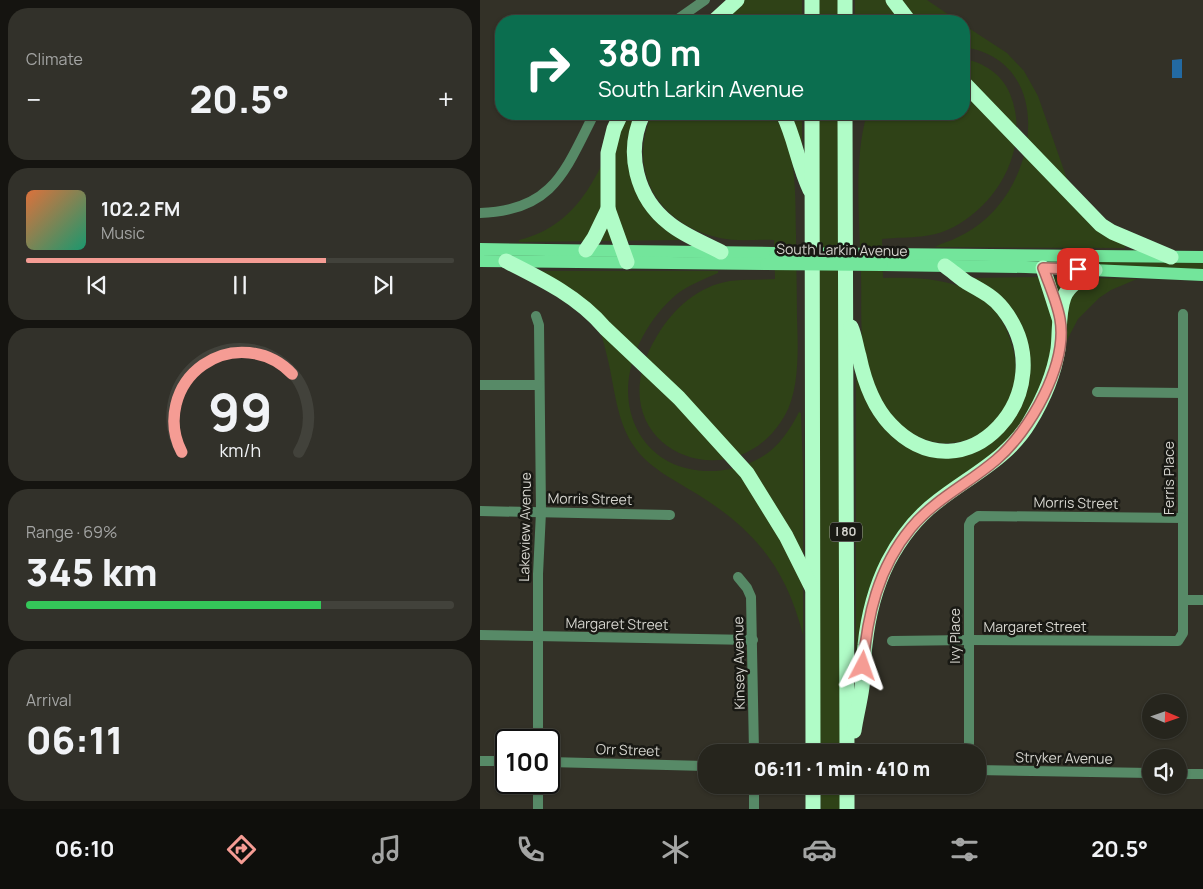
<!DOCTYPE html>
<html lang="en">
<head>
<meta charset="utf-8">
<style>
	body { margin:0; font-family:Manrope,sans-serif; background:#32312a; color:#f1f3f6; height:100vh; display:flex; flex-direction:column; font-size:19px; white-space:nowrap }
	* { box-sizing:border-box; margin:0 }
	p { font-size:16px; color:#a4a5a4 }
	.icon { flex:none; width:28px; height:28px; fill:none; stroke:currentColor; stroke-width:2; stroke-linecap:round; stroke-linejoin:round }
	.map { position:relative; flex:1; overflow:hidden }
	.details { display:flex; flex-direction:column; gap:8px; padding:8px; background:#151410; width:480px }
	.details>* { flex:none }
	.banner { position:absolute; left:15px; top:15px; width:475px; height:105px; border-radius:20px; box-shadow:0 1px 4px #0004,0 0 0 1px #42423b; background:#0b6e4f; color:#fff; overflow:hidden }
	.needle { width:32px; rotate:92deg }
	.controls { position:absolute; left:662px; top:694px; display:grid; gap:10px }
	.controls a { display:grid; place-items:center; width:45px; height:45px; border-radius:50%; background:#26251d; box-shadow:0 1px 4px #0004,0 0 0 1px #42423b; font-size:25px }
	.speed { position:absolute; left:15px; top:729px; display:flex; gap:10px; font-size:25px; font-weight:700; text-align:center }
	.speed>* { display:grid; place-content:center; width:65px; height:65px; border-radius:50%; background:#26251d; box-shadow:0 1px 4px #0004,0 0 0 1px #42423b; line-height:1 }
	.speed .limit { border:2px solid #111; border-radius:8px; background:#fff; color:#111 }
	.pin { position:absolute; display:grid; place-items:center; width:42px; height:42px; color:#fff; margin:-21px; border-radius:10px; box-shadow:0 2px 8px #0006 }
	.me { position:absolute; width:55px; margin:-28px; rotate:4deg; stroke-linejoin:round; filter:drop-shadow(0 0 4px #0008) }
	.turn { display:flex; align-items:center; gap:18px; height:105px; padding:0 20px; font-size:22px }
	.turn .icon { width:65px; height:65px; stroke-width:2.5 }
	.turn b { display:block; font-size:35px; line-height:42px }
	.big { font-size:38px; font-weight:800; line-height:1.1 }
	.details .widget { flex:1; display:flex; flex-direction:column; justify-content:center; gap:8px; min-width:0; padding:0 18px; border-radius:20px; background:#32312a }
	.details .dial { align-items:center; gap:0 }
	.dial svg { height:130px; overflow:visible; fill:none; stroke:#42423b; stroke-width:7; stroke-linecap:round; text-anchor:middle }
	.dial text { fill:#f1f3f6; stroke:none }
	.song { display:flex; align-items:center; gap:15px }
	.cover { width:60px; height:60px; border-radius:8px; background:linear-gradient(135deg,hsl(20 70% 55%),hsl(160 70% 35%)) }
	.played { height:5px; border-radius:2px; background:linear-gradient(90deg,#f59c94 70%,#42423b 70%) }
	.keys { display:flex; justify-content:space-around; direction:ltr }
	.heat { display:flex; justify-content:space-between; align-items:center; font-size:28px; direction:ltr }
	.charge { height:8px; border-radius:4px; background:linear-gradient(90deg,#34c759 69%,#42423b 0) }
	.trip { position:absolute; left:218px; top:744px; width:288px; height:50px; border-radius:20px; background:#26251d; box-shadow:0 1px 4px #0004,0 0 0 1px #42423b; font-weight:800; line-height:50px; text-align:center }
	.tab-bar { display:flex; height:80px; justify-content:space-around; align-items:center; background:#0f0f0c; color:#a4a5a4 }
	.tab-bar .icon { width:35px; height:35px }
	.tab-bar .on { color:#f59c94 }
	.tab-bar b { font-size:22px; color:#f1f3f6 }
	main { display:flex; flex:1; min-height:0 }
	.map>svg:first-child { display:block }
	.green { fill:#2f4217 }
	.water { fill:#236aa3 }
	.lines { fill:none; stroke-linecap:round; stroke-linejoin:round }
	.minor { stroke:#578a67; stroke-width:10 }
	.major { stroke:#73e59b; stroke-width:12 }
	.highway { stroke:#b0fcc7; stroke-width:15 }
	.major-bridge { stroke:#73e59b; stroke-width:12 }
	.route-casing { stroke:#9f6560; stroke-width:12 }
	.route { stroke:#f59c94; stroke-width:9 }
	.labels { text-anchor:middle; stroke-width:5; stroke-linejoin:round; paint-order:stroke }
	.shield { fill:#191914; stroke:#9d9c96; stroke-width:1 }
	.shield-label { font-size:12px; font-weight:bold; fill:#d5d4ce }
	.street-label { font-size:14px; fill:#d5d4ce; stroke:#191914 }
</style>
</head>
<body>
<main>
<section class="details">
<div class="widget"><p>Climate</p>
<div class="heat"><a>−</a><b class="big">20.5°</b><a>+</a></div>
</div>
<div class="widget">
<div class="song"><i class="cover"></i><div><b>102.2 FM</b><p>Music</p></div></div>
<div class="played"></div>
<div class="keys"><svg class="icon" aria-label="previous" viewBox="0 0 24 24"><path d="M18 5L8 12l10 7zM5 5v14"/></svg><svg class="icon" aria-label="pause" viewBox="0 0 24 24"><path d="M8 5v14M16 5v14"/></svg><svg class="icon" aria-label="next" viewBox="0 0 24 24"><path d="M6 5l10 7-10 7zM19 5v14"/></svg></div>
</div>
<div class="widget dial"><svg viewBox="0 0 100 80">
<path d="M14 69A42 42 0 1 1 86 69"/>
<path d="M14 69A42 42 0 0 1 82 21" stroke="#f59c94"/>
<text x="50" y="56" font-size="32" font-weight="700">99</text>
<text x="50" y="72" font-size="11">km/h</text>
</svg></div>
<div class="widget"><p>Range · 69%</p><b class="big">345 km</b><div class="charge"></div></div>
<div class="widget"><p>Arrival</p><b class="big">06:11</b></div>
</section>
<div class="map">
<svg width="723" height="809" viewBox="0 0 723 809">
	<rect width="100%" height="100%" fill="#333127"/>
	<g class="green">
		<polygon points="263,0 322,0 322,21 241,21"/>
		<rect x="339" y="0" width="20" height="21"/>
		<polygon points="375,0 447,0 478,21 375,21"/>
		<path d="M484 25 527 53 544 71 558 96 587 179 645 244V248L455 247C459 244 467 242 472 240 490 232 506 221 518 206 561 155 565 60 484 47Z"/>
		<path d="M484 59C503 62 523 75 530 94 550 142 523 198 479 224 453 240 431 236 402 239L403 278C448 277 503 279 525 327 534 347 539 367 533 389 520 434 473 458 432 433 428 430 423 428 419 425 403 410 392 387 387 366 379 338 382 305 381 276 380 226 373 160 387 114H484Z"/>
		<path d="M145 114H158L152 173 204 240 39 242V240C104 224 120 167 145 114Z"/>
		<path d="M172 114H293C318 149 315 193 316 234 316 262 317 290 317 318 318 346 320 389 305 415 253 508 110 446 177 336 193 309 218 286 250 281 264 279 280 280 295 279L294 240C277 239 258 242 240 238 180 225 146 173 172 114Z"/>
		<polygon points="307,114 322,114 322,152"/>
		<polygon points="338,114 359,114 361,752 340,752"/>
		<polygon points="600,261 723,263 723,269 600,264"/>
		<path d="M61 271H238V273C224 279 209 285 197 294 159 326 132 386 159 433 184 476 240 480 280 458 298 448 310 430 319 412L321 413 323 469V635C306 568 275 530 217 494 196 481 171 469 156 449 135 421 135 385 126 352 124 344 122 334 117 327 113 321 106 316 101 311 88 297 74 284 61 271Z"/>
		<polygon points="558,277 657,279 631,290 619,298 598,319 550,411 532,438 415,540 376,675 376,366 382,385 447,452 517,436 545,346 493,278"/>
		<polygon points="341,785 361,785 360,809 341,809"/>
	</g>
	<polygon class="water" points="702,59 702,78 692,78 692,60"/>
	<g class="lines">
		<g class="minor">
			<polyline points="195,21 225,0"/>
			<path d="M0 213C73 211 85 171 114 114"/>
			<polyline points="56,316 59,325 61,512 58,574 58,740"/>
			<polyline points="0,385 58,385"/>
			<polyline points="617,392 703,393"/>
			<polyline points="0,511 190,515"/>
			<polyline points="258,577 267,588 271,597 274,752"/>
			<polyline points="703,600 723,600"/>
			<polyline points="0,635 273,640"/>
			<polyline points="412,641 489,640 698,641 703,633 703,314"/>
			<polyline points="489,752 489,525 491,521 498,516 703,518"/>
			<polyline points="0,761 26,761"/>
			<polyline points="69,762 226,766"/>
			<polyline points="496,770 671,773"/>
			<polyline points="699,774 723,774"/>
			<polyline points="274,785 274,809"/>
			<polyline points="58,809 58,782"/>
		</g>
		<g class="major">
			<polyline points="0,249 295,253"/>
			<polyline points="401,254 723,257"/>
			<polyline points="0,261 286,264"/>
			<polyline points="402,265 546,267 723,275"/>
		</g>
		<g class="highway">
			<polyline points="332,0 332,21"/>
			<polyline points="365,0 365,21"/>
			<polyline points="413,0 429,21"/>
			<polyline points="234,21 257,0"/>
			<polyline points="484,83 621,225 632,232 691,257"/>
			<path d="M163 114C145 152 156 198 190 224 205 236 224 243 241 252"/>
			<path d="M303 114C315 138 318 165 330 190"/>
			<polyline points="332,114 333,752"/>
			<polyline points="365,114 367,752"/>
			<polyline points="128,209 147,262"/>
			<polyline points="106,250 114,238 128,209 128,153 134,129 141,114"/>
			<path d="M26 261C62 279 99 297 125 328L199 398 267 473 306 536 332 588"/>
			<polyline points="563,268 579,318"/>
			<path d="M371 327C375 336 376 346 379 356 384 380 393 406 410 424 485 504 587 390 523 309 513 296 500 290 486 282 479 277 472 271 465 266"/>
			<path d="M374 731C376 717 380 702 382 687 384 673 383 659 385 645 388 617 395 588 408 562 420 539 438 516 458 501 490 476 528 458 549 423 563 400 574 375 578 349 580 332 578 313 584 297 589 284 604 277 615 270"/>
			<polyline points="333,785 333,809"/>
			<polyline points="367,785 367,809"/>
		</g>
		<g class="major-bridge">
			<polyline points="295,253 401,254"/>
			<polyline points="286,264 402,265"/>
		</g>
	</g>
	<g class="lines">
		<defs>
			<path id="route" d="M383 666C387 616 398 568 431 528 455 499 488 484 516 460 550 431 588 364 580 319 577 302 569 284 563 268L598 269"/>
		</defs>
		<use href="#route" class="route-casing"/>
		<use href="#route" class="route"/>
	</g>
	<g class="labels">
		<rect class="shield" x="350" y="522.5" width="32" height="19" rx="4"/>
		<g class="shield-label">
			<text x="366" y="536">I 80</text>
		</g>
		<g class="street-label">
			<text transform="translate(362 250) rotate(1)" y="5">South Larkin Avenue</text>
			<text transform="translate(689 478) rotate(-90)" y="5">Ferris Place</text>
			<text transform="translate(110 499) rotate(1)" y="5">Morris Street</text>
			<text transform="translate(596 503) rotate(1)" y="5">Morris Street</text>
			<text transform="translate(45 527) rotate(-89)" y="5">Lakeview Avenue</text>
			<text transform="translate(137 624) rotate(1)" y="5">Margaret Street</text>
			<text x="555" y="632">Margaret Street</text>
			<text transform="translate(475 636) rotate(-90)" y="5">Ivy Place</text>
			<text transform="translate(259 663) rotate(-91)" y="5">Kinsey Avenue</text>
			<text transform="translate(148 750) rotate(2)" y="5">Orr Street</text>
			<text transform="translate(584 758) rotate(1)" y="5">Stryker Avenue</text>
		</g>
	</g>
</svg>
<div class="controls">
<a><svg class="needle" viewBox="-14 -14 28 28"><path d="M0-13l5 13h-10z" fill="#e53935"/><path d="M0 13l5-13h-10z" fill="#a4a5a4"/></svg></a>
<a><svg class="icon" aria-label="sound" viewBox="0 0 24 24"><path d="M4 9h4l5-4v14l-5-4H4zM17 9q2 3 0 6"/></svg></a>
</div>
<div class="speed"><div class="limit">100</div></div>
<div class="pin" style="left:598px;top:269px;background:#d93025"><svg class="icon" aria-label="arrive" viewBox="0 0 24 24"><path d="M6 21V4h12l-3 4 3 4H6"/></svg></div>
<svg class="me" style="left:383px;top:666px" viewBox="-20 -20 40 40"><path d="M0-17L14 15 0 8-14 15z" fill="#f59c94" stroke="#fff" stroke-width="4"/></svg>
<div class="trip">06:11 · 1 min · 410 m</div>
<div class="banner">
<div class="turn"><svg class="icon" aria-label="right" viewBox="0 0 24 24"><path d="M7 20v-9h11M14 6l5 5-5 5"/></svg><div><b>380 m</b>South Larkin Avenue</div></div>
</div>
</div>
</main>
<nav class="tab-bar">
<b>06:10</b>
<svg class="icon on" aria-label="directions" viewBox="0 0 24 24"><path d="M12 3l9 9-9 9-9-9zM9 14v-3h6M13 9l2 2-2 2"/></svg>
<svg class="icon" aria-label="music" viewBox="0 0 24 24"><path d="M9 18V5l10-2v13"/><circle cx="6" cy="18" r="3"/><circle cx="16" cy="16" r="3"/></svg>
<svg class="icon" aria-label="phone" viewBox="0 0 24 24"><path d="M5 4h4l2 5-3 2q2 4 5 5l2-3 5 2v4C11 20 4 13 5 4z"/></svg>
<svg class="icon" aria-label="climate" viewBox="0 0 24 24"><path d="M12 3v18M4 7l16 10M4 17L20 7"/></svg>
<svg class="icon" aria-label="car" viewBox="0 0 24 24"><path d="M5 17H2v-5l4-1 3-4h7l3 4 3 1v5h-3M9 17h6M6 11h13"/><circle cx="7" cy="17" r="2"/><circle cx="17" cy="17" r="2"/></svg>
<svg class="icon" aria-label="filters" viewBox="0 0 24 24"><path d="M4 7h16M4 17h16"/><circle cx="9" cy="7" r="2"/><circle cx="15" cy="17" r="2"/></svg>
<b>20.5°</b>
</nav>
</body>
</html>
